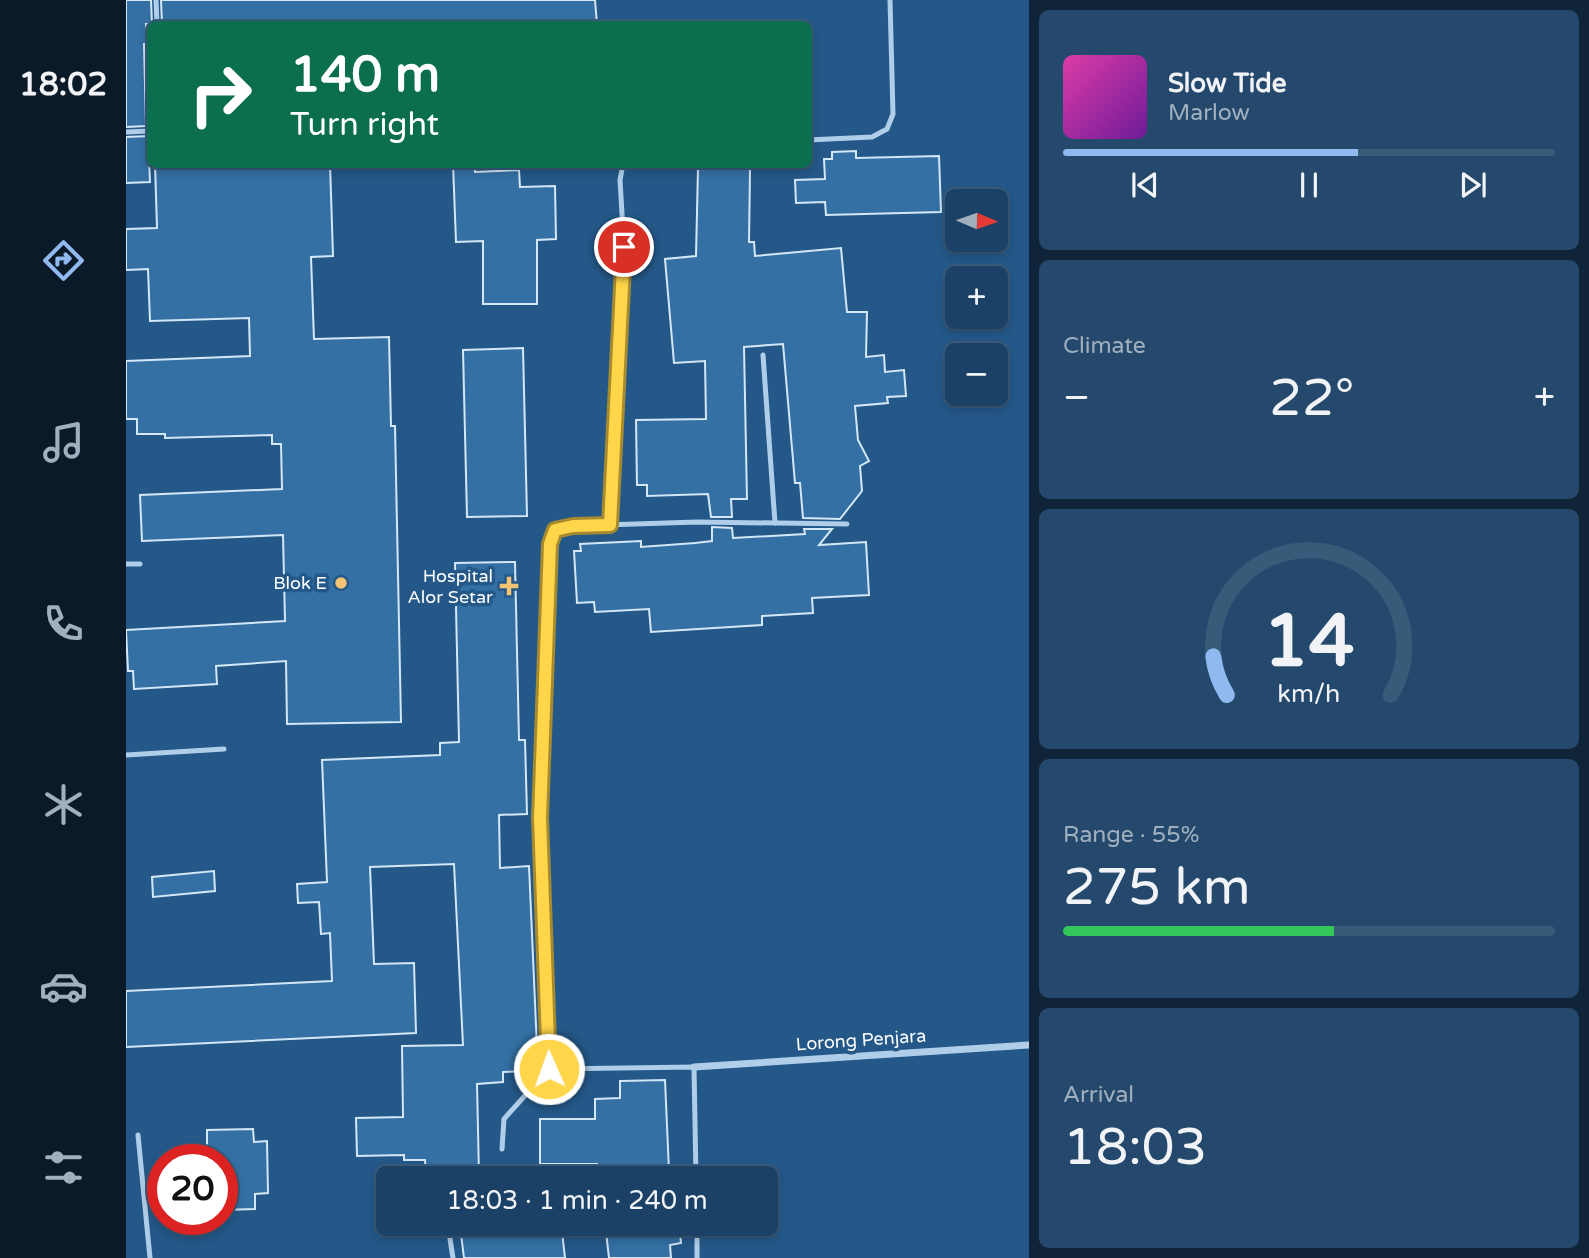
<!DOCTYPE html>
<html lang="en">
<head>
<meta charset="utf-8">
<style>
	body { margin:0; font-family:"Varela Round",sans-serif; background:#24496c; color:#f1f3f6; height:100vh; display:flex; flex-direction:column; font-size:26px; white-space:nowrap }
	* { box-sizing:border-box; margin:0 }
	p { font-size:23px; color:#a0b0bf }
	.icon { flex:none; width:38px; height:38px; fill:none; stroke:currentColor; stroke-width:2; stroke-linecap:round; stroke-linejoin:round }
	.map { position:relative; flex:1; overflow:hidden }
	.drawer { display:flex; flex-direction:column; gap:10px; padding:10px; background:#0f2438; width:560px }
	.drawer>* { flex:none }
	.guide { position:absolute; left:21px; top:21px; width:665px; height:147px; border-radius:10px; box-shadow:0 4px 10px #0003,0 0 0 2px #395b7a; background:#0b6e4f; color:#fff; overflow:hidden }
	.needle { width:46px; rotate:92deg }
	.fabs { position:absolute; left:819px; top:189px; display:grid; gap:14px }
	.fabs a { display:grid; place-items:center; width:63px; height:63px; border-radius:10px; background:#1b4266; box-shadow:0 4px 10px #0003,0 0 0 2px #395b7a; font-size:35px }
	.speed { position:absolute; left:21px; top:1144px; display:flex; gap:14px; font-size:35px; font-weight:700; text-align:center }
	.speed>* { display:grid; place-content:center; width:91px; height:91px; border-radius:50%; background:#1b4266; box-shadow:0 4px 10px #0003,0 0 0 2px #395b7a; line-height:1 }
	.speed .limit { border:10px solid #d22; background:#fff; color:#111 }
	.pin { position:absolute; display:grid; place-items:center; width:60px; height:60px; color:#fff; margin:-30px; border:4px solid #fff; border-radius:50%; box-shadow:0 2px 7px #0007 }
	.me { position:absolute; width:77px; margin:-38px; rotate:358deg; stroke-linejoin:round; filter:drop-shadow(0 0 5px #0008) }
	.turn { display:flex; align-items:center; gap:24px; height:147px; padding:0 28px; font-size:32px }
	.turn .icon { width:91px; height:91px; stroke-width:2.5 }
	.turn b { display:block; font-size:49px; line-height:60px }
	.big { font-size:52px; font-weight:600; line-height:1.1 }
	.drawer .tile { flex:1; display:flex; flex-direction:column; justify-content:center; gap:10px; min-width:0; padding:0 24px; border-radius:10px; background:#24496c }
	.drawer .dial { align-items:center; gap:0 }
	.dial svg { height:182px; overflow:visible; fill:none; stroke:#395b7a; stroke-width:7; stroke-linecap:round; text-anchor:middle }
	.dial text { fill:#f1f3f6; stroke:none }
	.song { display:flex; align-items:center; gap:21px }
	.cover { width:84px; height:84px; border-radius:10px; background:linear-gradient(135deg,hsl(320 70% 55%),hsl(280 70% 35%)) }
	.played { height:7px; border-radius:4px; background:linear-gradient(90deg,#90b9f0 60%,#395b7a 60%) }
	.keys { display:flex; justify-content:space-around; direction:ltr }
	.heat { display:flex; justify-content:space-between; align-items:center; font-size:38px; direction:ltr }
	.charge { height:10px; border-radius:5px; background:linear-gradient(90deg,#34c759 55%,#395b7a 0) }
	.trip { position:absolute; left:250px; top:1166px; width:402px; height:70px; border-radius:10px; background:#1b4266; box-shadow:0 4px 10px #0003,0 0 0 2px #395b7a; font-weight:600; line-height:70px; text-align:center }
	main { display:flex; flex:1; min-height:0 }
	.tab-bar { display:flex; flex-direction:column; width:126px; justify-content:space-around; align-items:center; background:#0b1a29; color:#a0b0bf }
	.tab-bar .icon { width:49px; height:49px }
	.tab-bar .on { color:#90b9f0 }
	.tab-bar b { font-size:32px; color:#f1f3f6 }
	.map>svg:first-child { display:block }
	.building { fill:#3470a4; stroke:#d4e7f7; stroke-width:2 }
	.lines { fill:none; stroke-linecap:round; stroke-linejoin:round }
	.lane { stroke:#b0cee9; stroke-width:5 }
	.street { stroke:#b0cee9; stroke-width:7 }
	.route-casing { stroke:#a68a30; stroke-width:18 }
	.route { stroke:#ffd54a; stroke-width:12 }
	.poi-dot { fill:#f3c473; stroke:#245888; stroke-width:2.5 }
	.labels { text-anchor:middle; stroke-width:7; stroke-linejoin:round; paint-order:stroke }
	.poi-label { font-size:18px; fill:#fff; stroke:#245888; text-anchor:end }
	.street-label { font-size:18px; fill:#fff; stroke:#245888 }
</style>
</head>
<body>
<main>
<nav class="tab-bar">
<b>18:02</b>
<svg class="icon on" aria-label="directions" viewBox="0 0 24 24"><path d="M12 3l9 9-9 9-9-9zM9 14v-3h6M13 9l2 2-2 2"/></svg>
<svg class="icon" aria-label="music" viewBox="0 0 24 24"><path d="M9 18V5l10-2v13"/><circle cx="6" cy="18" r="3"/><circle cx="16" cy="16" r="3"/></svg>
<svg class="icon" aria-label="phone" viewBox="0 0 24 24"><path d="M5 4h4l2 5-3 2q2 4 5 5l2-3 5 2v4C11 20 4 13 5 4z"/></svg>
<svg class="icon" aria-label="climate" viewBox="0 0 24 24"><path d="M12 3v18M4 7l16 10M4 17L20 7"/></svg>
<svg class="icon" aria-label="car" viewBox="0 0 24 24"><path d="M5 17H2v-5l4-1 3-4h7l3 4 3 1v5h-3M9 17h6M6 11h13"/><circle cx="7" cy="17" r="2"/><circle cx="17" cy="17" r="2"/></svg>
<svg class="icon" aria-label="filters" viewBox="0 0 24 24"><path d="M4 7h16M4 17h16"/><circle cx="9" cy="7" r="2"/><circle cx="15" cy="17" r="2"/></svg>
</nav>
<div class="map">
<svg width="903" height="1258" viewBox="0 0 903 1258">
	<rect width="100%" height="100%" fill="#245888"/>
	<g class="building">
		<polygon points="0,0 25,0 26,24 20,24 22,44 18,44 20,126 0,127"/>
		<polygon points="35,0 469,0 471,24 36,24"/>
		<polygon points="22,136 24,182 0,183 0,137"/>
		<polygon points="730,151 730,158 813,156 815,212 700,215 699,202 670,203 669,180 699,179 698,159 706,159 706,152"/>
		<polygon points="29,164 204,164 207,256 185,257 188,339 263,337 265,426 269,426 275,722 161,724 160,661 90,666 91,684 8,689 7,671 2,671 0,630 159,621 157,535 16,541 14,495 156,489 155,444 146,444 146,435 39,438 39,434 11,434 11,419 0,419 0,361 124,356 123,318 24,321 22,269 0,270 0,229 31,228"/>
		<polygon points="327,164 349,164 349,172 393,170 394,187 429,186 430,239 411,240 411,304 357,304 357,241 330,242"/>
		<polygon points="572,168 624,169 623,242 628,242 629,256 715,248 721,312 741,312 740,357 758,355 759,372 778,370 780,396 761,397 762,403 729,406 732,440 743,461 734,466 736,491 714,519 677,518 674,483 669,483 657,344 618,347 621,499 605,499 606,517 585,517 582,494 521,496 521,485 511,485 510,420 580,419 579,361 548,363 539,259 570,256"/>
		<polygon points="397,348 401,516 341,517 337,350"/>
		<polygon points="586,527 606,528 607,538 679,534 678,529 706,529 693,545 740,542 743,595 686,598 687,613 636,616 636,625 525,632 523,609 469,612 468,602 451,603 448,551 455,551 454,544 515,541 515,547 569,543 586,541"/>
		<polygon points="389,562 393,740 399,740 401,814 373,815 374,868 403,866 412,1071 377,1072 377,1082 351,1084 353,1175 300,1178 299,1160 278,1160 278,1155 231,1156 230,1118 277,1117 276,1046 337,1045 328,864 244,867 248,964 288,963 290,1033 0,1047 0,991 206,981 204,933 195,934 193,902 172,903 171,884 201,882 196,760 314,755 314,743 333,742 329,563"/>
		<polygon points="88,871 89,891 27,897 26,877"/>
		<polygon points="539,1080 543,1171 472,1174 471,1164 414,1164 414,1119 469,1119 469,1099 494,1098 494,1081"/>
		<polygon points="127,1129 128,1142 141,1141 142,1193 129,1194 129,1209 96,1210 96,1160 81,1160 81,1130"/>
		<polygon points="351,1223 435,1223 439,1258 338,1258 334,1226"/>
		<polygon points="479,1223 553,1223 555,1243 544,1245 545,1258 483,1258"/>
	</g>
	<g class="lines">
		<g class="lane">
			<polyline points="30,0 31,24"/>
			<polyline points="0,132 24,131"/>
			<polyline points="682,140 746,137 761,129 767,114 764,0"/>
			<polyline points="637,355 649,523"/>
			<polyline points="484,525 498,247 494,180 497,164"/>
			<polyline points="0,564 14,564"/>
			<polyline points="0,755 98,749"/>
			<polyline points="423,1069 414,818 424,544 429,530 447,526 571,522 721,524"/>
			<polyline points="12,1135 24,1258"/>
			<polyline points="376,1149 378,1119 423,1069 568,1067 570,1178"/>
			<polyline points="571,1223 571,1258"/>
			<polyline points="324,1239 327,1258"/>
		</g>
		<polyline class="street" points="568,1067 903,1045"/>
	</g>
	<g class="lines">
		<defs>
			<polyline id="route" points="423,1069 414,818 424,544 429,530 447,526 484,525 498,247"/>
		</defs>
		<use href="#route" class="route-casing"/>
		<use href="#route" class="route"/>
	</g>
	<g class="poi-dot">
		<circle cx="215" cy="583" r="7"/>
		<path d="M379.5 575.5h7v7h7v7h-7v7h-7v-7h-7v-7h7z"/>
	</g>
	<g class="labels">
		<g class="poi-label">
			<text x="367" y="582">Hospital<tspan x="367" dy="21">Alor Setar</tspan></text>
			<text x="201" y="589">Blok E</text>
		</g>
		<g class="street-label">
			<text transform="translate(735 1040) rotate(-4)" y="6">Lorong Penjara</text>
		</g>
	</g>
</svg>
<div class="fabs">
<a><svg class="needle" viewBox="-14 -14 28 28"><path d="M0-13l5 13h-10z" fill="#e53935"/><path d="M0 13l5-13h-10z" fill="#a0b0bf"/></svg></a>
<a>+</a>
<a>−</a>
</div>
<div class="speed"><div class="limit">20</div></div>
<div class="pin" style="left:498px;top:247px;background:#d93025"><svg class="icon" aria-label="arrive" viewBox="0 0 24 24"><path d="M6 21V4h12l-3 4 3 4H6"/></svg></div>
<svg class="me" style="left:423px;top:1069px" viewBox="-20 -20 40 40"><circle r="17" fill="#ffd54a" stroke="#fff" stroke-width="3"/><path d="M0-11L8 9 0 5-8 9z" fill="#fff"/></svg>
<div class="trip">18:03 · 1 min · 240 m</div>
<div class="guide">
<div class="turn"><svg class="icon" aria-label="right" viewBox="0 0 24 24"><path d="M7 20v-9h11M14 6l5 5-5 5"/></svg><div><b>140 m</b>Turn right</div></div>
</div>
</div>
<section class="drawer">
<div class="tile">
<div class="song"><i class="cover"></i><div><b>Slow Tide</b><p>Marlow</p></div></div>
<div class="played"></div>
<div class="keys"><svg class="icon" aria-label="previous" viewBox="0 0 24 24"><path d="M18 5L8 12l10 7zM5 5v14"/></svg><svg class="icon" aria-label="pause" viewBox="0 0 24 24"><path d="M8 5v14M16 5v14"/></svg><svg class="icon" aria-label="next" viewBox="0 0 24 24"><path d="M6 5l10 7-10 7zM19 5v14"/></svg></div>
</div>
<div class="tile"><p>Climate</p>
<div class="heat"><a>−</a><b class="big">22°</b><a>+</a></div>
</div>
<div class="tile dial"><svg viewBox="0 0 100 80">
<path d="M14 69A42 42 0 1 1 86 69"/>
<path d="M14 69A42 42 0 0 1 8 52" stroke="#90b9f0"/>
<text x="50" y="56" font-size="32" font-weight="700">14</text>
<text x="50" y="72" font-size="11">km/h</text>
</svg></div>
<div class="tile"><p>Range · 55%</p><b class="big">275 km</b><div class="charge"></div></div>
<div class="tile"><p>Arrival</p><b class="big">18:03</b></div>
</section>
</main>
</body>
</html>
